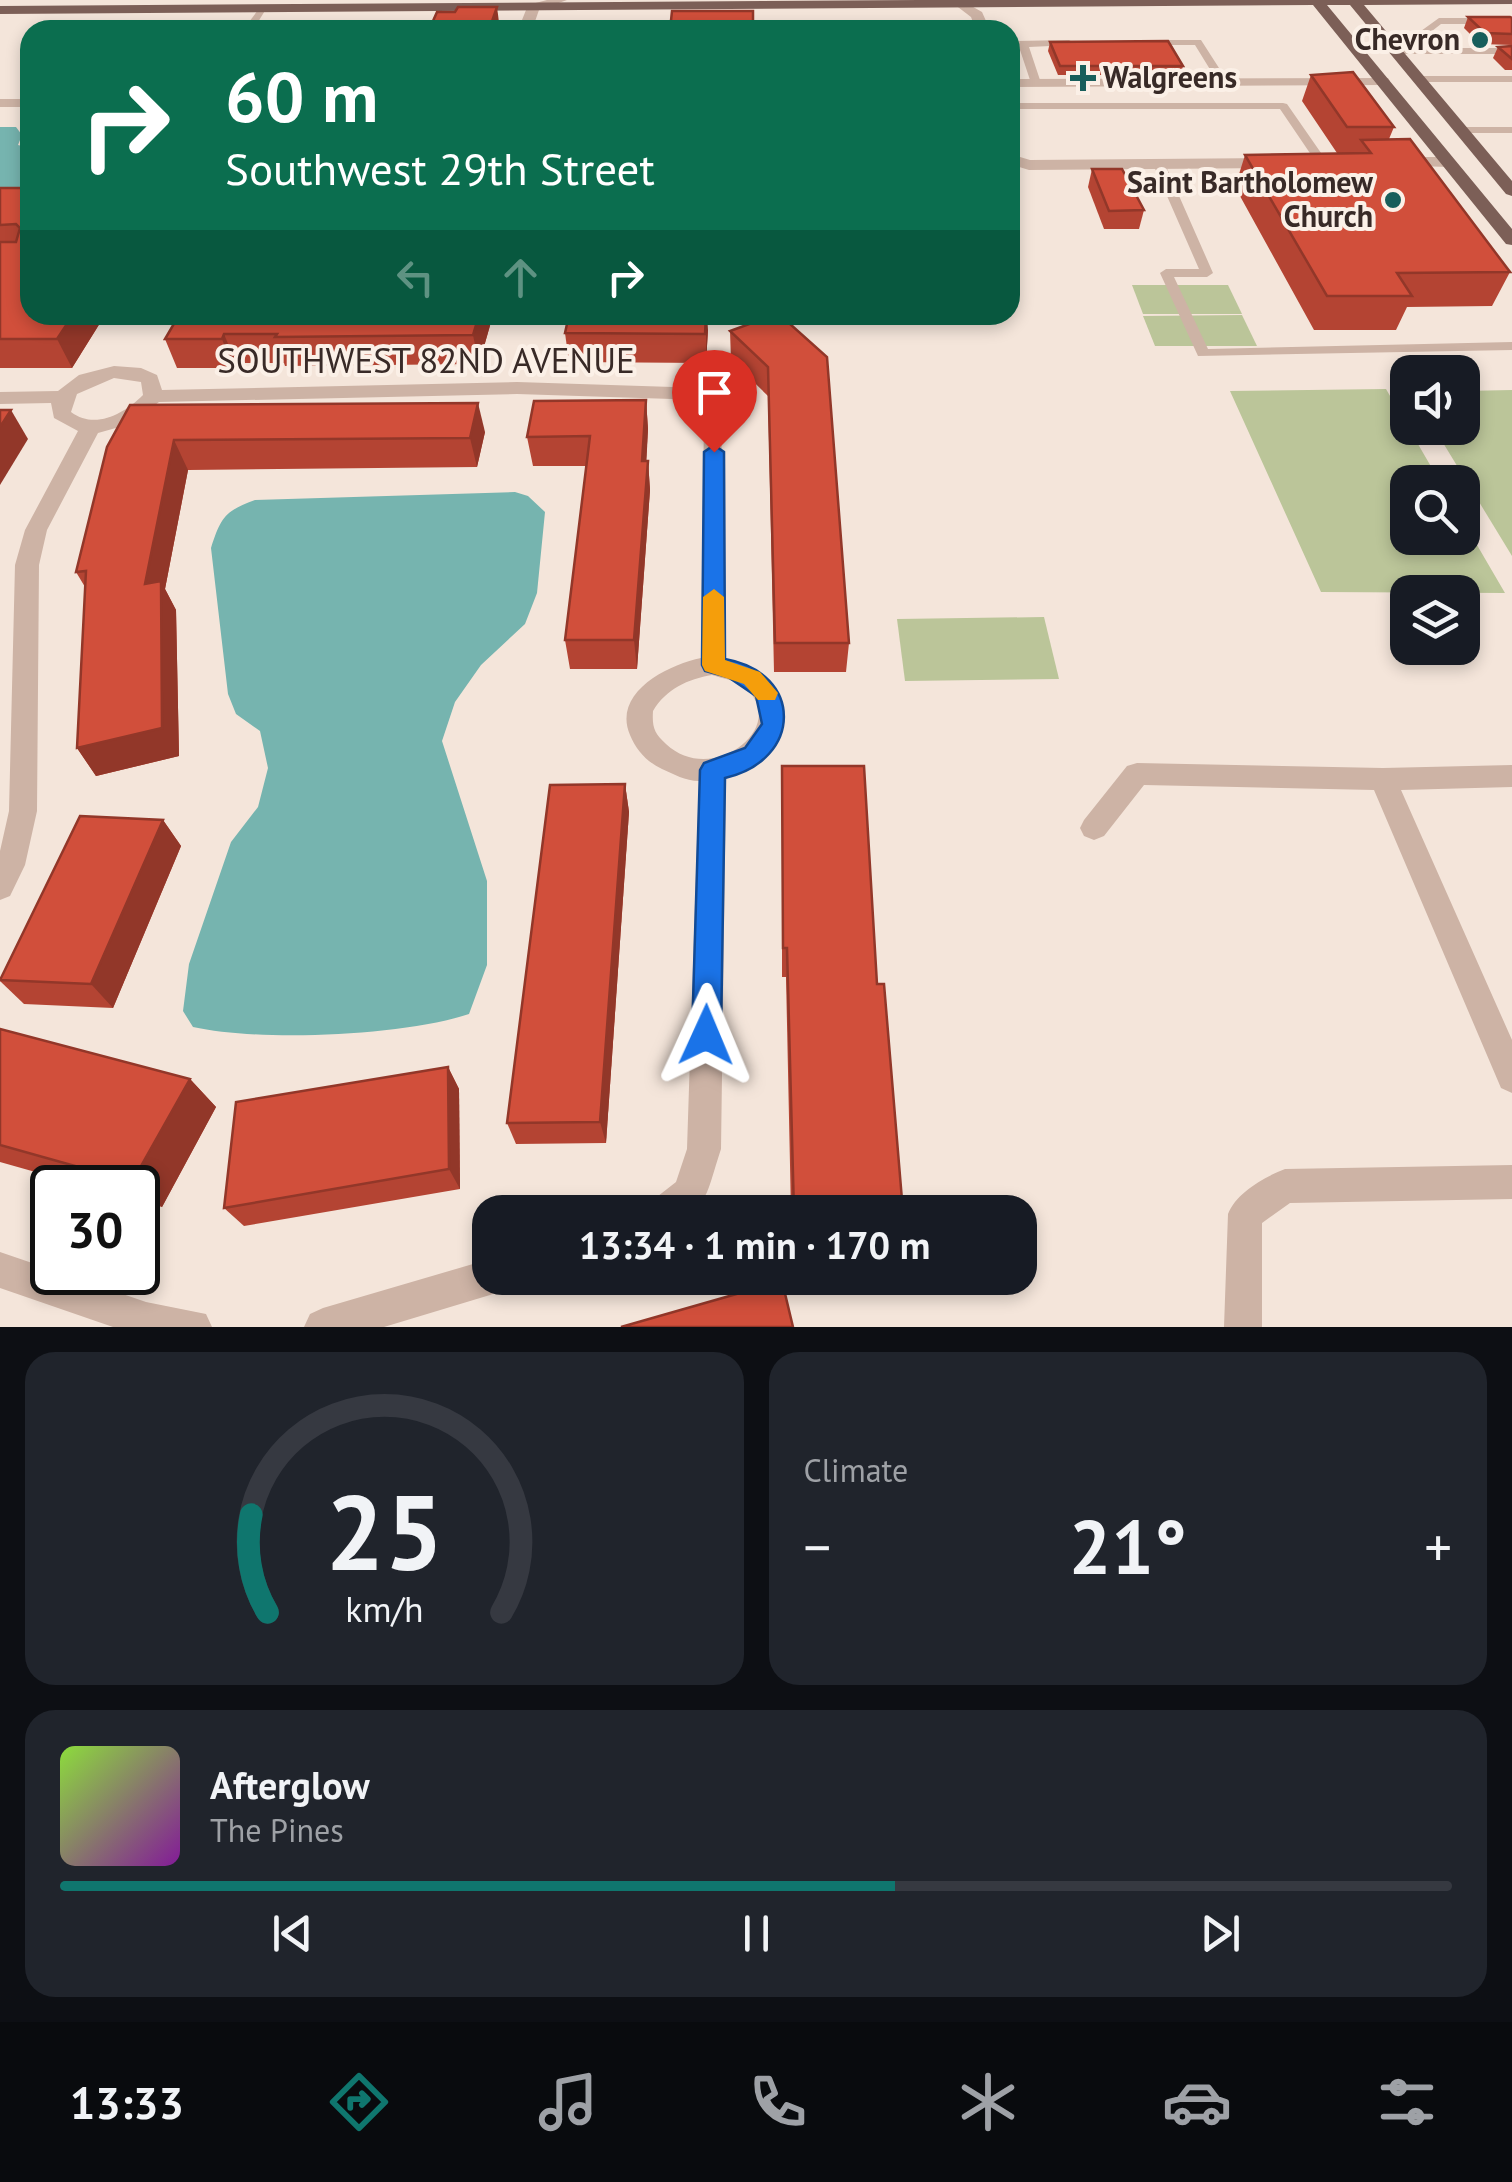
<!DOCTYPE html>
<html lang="en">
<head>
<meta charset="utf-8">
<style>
	body { margin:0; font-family:"PT Sans",sans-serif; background:#20242c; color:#f1f3f6; height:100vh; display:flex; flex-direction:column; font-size:38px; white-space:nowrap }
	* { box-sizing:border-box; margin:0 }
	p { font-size:32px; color:#9ea1a6 }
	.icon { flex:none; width:55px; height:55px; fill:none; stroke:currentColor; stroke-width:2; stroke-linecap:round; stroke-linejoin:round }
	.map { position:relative; height:1327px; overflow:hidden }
	.side { display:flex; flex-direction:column; gap:25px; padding:25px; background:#0d0f14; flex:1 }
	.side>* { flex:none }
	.banner { position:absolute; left:20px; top:20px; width:1000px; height:305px; border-radius:30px; box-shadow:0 5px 15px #0003; background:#0b6e4f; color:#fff; overflow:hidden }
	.fabs { position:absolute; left:1390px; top:355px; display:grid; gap:20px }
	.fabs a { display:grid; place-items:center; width:90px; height:90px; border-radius:20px; background:#171b24; box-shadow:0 5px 15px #0003; font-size:50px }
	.speed { position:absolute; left:30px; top:1165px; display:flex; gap:20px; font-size:50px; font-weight:700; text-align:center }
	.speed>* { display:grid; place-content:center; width:130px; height:130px; border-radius:50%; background:#171b24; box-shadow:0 5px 15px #0003; line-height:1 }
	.speed .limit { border:5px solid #111; border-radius:15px; background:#fff; color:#111 }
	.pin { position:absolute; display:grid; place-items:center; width:85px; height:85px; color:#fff; margin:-102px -42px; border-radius:50% 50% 50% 0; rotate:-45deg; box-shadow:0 0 10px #0007 }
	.pin .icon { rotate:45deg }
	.me { position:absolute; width:110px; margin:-55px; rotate:1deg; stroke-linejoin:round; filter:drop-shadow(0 0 8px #0008) }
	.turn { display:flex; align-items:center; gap:35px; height:210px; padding:0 40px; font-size:45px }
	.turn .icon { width:130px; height:130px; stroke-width:2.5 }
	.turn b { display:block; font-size:70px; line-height:85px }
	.lanes { display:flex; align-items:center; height:95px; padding:0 40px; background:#0003; justify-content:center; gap:50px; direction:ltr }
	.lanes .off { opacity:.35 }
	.big { font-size:75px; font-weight:600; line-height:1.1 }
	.side .tile { flex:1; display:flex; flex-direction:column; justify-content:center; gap:15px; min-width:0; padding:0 35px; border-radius:30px; background:#20242c }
	.side .dial { align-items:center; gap:0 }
	.dial svg { height:260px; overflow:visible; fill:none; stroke:#363941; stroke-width:7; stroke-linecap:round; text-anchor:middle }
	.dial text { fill:#f1f3f6; stroke:none }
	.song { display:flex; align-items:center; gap:30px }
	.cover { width:120px; height:120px; border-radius:15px; background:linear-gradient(135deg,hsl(90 70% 55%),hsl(290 70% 35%)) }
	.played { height:10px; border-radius:5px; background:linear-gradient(90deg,#0f766e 60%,#363941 60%) }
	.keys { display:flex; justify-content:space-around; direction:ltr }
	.heat { display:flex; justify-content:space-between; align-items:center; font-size:55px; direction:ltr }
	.side .tiles { flex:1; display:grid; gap:25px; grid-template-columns:1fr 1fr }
	.tile:last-child { grid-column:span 2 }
	.trip { position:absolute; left:472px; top:1195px; width:565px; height:100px; border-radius:30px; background:#171b24; box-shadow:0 5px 15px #0003; font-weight:600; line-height:100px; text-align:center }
	.menu { display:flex; height:160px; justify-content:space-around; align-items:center; background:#090b0e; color:#9ea1a6 }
	.menu .icon { width:70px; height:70px }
	.menu .active { color:#0f766e }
	.menu b { font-size:45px; color:#f1f3f6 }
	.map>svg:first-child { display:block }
	.green { fill:#bbc599 }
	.water { fill:#76b4af }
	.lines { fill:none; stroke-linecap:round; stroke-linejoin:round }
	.lane { fill:#cdb3a5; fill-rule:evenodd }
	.street { fill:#cdb3a5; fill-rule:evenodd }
	.primary { fill:#7c5f57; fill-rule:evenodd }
	.wall { fill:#b44433 }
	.shaded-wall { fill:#923729 }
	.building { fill:#d14f3b; stroke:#923729; stroke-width:2.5 }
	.route { fill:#1a73e8; stroke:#114b97; stroke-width:2.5 }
	.slow { fill:#f59e0b }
	.poi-dot { fill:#185e5b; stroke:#fbf0e7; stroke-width:4 }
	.labels { text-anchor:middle; stroke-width:8; stroke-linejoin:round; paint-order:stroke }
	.far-poi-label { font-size:30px; font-weight:bold; fill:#382a27; stroke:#fbf0e7; text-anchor:end }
	.street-label { font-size:35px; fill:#382a27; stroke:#fbf0e7 }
</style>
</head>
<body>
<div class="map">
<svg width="1512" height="1327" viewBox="0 0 1512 1327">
	<rect width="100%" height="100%" fill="#f4e5da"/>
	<g class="green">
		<polygon points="1132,285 1228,285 1242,314 1143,314"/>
		<polygon points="1242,315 1257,346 1155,346 1143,316"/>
		<polygon points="1386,389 1440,482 1408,482 1408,538 1462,538 1463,521 1505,593 1321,592 1230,391"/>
		<polygon points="1512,390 1512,556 1434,428 1462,428 1463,391"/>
		<polygon points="1044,617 1059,679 905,681 897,619"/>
	</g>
	<g class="water">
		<polygon points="0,127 16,127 22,135 18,145 30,148 30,203 0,203"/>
		<path d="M515 492 528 496 545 512 537 593 525 624 481 665 455 702 442 741 487 881V965L469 1014C403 1036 260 1042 193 1027L183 1011 189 964 231 842 258 807 268 768 260 731 236 714 228 694 211 548C221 517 225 511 255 500Z"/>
	</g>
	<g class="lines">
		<g class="lane">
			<polygon points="261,6 266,9 253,30 243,30"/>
			<polygon points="1512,18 1512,24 1441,24 1432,31 1448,48 1512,48 1512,54 1395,54 1390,51 1395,48 1437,48 1421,31 1439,18"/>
			<polygon points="1069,40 1074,43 1072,45 1029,47 1041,83 1036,86 1031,83 1019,47 1010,47 1010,41"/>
			<polygon points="1145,40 1201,40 1228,82 1219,84 1195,45 1142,45 1140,43"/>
			<polygon points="1512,76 1512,82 1419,82 1414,79 1419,76"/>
			<polygon points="1010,103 1283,103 1287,104 1328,163 1318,165 1280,109 1010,109"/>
			<polygon points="1512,127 1512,133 1462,133 1457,130 1462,127"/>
			<polygon points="1159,161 1165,164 1213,273 1207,277 1174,277 1208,349 1512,342 1512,350 1198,356 1160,273 1166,269 1199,269 1153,164"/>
		</g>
		<g class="street">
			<polygon points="547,0 567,0 539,10 532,30 518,30 528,5"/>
			<polygon points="961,0 982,12 990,30 976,30 971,17 954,4"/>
			<polygon points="1388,78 1390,81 1383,85 1010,87 1010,79"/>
			<rect x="0" y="99" width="30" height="8"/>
			<polygon points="1010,154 1030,160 1278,158 1286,163 1278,168 1029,170 1010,164"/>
			<polygon points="1393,157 1448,157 1456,162 1448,167 1387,165 1385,162"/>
			<path d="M114 366 141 368 157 375 162 390 517 382 673 387 706 396 721 412 725 660C737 664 752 666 762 674 811 714 771 761 726 779L721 1149C703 1203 710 1216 648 1212L653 1200 676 1182 687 1149 699 781C685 781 674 774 662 769 647 762 636 750 630 735 612 693 667 665 701 658L704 417 692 404 672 399 517 394 159 402 130 424 98 433 47 530 39 565 37 811 25 865 10 896 0 900V851L9 811 15 565 25 530 78 431 54 418 51 403 0 404V392L58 391 79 375ZM114 378 141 382 143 395C124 414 95 430 71 412L77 394ZM712 675C721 678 734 680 741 685 795 722 714 789 666 744 654 733 652 727 653 711 666 689 688 679 712 675Z"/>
			<polygon points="1137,763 1383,768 1512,765 1512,787 1401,790 1512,1040 1512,1093 1501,1088 1374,790 1144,785 1104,836 1094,840 1084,836 1080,828 1084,820 1127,766"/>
			<path d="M1512 1165V1199L1290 1203 1262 1223V1327H1224L1228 1214C1236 1193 1264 1177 1285 1169Z"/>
			<polygon points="0,1252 146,1302 206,1314 212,1327 113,1327 0,1288"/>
			<polygon points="490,1259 490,1278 508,1278 503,1290 490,1295 384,1327 304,1327 310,1314 323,1308"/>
		</g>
		<polygon class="primary" points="919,0 1512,0 1512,4 1364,5 1512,181 1512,196 1506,194 1350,5 1327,5 1512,229 1512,245 1506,244 1313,5 0,14 0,6"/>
	</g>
	<g class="wall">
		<polygon points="1468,17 1512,18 1512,45 1480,44 1464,28"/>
		<polygon points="1050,42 1183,66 1181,75 1058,75 1048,51"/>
		<polygon points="1512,46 1512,70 1505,70 1493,58 1498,47"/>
		<polygon points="1311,75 1394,127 1389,139 1510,272 1492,306 1407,307 1396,330 1314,330 1235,187 1245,155 1337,153 1302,101"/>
		<polygon points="1092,169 1144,210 1139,229 1104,229 1088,187"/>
		<polygon points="0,188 30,188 30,315 105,315 72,368 0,368"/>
		<polygon points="179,315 493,315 479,364 285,366 284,363 236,363 233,368 177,368 165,339"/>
		<polygon points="774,315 849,643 846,672 774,672 768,396 731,360 730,331"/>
		<polygon points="708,330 706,363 569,362 565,333"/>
		<polygon points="646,400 648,429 646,461 648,461 650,490 637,669 570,669 565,640 586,466 533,466 527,437"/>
		<polygon points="130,405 485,432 477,467 188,470 165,589 176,610 179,756 96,776 77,748 85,587 76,572"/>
		<polygon points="782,766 877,984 903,1212 791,1212 786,977 782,977"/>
		<polygon points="625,784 629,812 606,1143 516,1144 507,1123"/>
		<polygon points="163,820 181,846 113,1008 24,1004 0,981 0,978"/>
		<polygon points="0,1029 190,1079 216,1107 162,1207 138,1200 138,1188 92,1188 0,1162"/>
		<polygon points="448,1067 459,1089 460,1189 244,1226 224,1208"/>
	</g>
	<g class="shaded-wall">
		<polygon points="497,7 500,30 489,30"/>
		<polygon points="73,315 105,315 72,368 57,339"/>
		<polygon points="479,315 493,315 479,364 473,335"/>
		<polygon points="706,315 707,315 708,330 706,363"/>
		<polygon points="224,334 236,363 233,368 222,339"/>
		<polygon points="646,400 648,429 645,490 642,461"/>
		<polygon points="478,403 485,432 477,467 470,438"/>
		<polygon points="11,410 28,439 0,485 0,427"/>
		<polygon points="174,440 188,470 165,589 176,610 179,756 96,776 77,748"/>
		<polygon points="648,461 650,490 637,669 634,640"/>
		<polygon points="625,784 629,812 606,1143 600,1122"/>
		<polygon points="163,820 181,846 113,1008 91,984"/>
		<polygon points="448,1067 459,1089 460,1189 449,1169"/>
		<polygon points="190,1079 216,1107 162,1207 132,1182"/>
	</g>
	<g class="building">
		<polygon points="458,7 497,7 489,30 429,30 437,12 455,12"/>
		<polygon points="672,11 753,11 753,30 670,30"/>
		<polygon points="1468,17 1510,17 1512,18 1512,34 1485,33"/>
		<polygon points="1168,41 1183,66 1060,66 1050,42"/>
		<polygon points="1512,46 1512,59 1498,47"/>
		<polygon points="1353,72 1394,127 1347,127 1311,75"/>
		<polygon points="1410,139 1510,272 1397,273 1412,296 1327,296 1245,155 1371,153 1361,140"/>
		<polygon points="1092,169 1122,169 1144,210 1109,211"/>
		<polygon points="0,188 30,188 30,315 73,315 57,339 0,339 0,242 16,242 20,228 16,224 0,225"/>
		<polygon points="179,315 479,315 473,335 275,337 277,334 224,334 222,339 165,339"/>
		<polygon points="569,315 706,315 705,334 565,333"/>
		<polygon points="774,315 780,315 827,357 849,643 775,643 768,367 730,331"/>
		<polygon points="646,400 642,461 648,461 634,640 565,640 590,436 527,437 534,401"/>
		<polygon points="478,403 470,438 174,440 145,584 161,581 162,728 77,748 86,571 76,572 107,447 130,405"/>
		<polygon points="0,410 11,410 0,427"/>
		<polygon points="782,766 864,766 877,984 884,984 903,1212 794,1212 787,948 783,948"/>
		<polygon points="625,784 600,1122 507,1123 550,785"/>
		<polygon points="80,816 163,820 91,984 0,980"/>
		<polygon points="0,1029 190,1079 132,1182 0,1145"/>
		<polygon points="448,1067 449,1169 224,1208 236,1102"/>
		<polygon points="782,1281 793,1327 621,1327"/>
	</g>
	<path class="route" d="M714 445 724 452 725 659C804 673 803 760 725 778L721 1035 716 1045 706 1049 696 1045 692 1035 700 770 704 763 745 748 762 724 756 696 728 677 705 671 702 665 704 452Z"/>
	<polygon class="slow" points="714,589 724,597 725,660 760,672 778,693 775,700 758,700 744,684 705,671 702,665 703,597"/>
	<g class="poi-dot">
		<circle cx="1480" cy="40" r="10"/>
		<path d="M1078 63h10v10h10v10h-10v10h-10v-10h-10v-10h10z"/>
		<circle cx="1393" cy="200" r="10"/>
	</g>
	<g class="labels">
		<g class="far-poi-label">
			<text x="1460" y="50">Chevron</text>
			<text x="1103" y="88" text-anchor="start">Walgreens</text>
			<text x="1373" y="193">Saint Bartholomew<tspan x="1373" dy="34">Church</tspan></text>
		</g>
		<g class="street-label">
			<text x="426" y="373">SOUTHWEST 82ND AVENUE</text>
		</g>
	</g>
</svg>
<div class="fabs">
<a><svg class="icon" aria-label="sound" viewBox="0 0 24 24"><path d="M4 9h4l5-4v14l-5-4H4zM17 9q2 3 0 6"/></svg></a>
<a><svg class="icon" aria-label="search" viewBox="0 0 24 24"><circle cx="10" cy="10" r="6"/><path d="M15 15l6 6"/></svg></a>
<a><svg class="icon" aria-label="layers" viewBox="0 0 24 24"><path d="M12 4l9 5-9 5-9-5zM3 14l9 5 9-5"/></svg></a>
</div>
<div class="speed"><div class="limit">30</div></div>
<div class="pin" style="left:714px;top:452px;background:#d93025"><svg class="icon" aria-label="arrive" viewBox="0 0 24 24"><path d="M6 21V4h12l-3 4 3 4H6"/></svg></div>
<svg class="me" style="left:706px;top:1035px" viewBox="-20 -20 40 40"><path d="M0-17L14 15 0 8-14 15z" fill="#1a73e8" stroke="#fff" stroke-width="4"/></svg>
<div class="trip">13:34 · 1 min · 170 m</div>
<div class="banner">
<div class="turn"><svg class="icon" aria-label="right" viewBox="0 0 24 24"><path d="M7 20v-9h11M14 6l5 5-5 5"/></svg><div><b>60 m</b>Southwest 29th Street</div></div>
<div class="lanes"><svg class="icon off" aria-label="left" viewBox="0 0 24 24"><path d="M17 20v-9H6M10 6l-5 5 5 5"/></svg><svg class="icon off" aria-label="ahead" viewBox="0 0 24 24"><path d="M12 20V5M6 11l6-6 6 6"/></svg><svg class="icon" aria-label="right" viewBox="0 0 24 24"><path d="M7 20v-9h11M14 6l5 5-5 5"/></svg></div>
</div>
</div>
<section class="side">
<div class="tiles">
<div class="tile dial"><svg viewBox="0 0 100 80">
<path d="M14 69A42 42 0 1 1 86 69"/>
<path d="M14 69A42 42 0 0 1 9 39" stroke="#0f766e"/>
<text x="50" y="56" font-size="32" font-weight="700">25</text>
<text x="50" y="72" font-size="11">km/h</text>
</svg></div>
<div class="tile"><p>Climate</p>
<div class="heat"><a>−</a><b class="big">21°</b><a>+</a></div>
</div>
<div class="tile">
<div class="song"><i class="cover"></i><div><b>Afterglow</b><p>The Pines</p></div></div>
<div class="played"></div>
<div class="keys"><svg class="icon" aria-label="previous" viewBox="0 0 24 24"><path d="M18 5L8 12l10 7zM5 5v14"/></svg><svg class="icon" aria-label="pause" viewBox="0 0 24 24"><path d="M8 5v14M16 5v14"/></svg><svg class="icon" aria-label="next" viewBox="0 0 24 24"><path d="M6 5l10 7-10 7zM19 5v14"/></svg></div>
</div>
</div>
</section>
<nav class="menu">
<b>13:33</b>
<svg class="icon active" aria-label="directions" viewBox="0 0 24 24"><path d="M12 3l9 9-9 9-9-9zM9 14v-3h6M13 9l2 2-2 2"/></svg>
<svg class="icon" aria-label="music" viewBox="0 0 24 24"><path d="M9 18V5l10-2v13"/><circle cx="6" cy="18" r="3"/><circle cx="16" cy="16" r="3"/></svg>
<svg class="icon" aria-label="phone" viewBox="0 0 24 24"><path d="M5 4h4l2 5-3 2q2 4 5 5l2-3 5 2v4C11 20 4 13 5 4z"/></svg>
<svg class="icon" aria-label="climate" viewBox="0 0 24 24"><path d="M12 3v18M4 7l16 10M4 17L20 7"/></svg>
<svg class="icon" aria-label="car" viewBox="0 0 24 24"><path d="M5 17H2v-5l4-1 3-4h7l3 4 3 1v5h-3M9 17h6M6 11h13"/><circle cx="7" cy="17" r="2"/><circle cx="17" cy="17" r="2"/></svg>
<svg class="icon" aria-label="filters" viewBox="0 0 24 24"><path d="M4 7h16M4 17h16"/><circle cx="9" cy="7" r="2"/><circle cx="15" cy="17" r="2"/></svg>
</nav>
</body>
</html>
